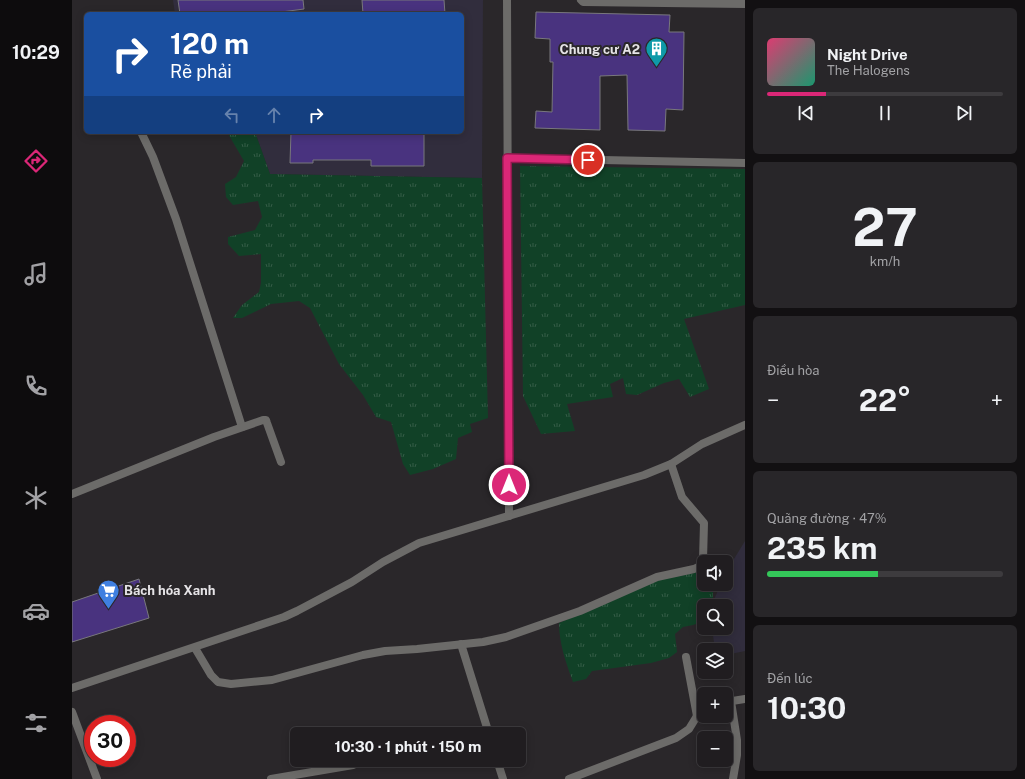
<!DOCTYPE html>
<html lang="vi">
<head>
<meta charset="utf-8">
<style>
	body { margin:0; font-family:"Public Sans",sans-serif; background:#282629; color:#f1f3f6; height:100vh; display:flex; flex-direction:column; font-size:15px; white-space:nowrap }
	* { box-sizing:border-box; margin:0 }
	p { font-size:13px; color:#a2a2a5 }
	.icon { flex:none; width:22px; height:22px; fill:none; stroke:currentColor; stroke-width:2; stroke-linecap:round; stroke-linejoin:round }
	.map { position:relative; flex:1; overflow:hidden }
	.side { display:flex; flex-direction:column; gap:8px; padding:8px; background:#121012; width:280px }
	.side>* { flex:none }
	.hud { position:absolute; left:12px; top:12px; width:380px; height:122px; border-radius:6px; box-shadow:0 2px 10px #0003,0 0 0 1px #3d3b3e; background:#1a4fa0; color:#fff; overflow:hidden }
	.tools { position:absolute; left:625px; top:555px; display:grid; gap:8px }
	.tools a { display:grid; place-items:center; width:36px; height:36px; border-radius:6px; background:#201d20; box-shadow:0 2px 10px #0003,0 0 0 1px #3d3b3e; font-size:20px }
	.speed { position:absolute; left:12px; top:715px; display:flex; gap:8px; font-size:20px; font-weight:700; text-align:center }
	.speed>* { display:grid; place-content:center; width:52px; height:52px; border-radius:50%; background:#201d20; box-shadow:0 2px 10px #0003,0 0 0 1px #3d3b3e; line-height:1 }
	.speed .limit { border:6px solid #d22; background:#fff; color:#111 }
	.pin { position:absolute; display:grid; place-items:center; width:34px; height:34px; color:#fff; margin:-17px; border:2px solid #fff; border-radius:50%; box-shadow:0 1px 4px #0007 }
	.me { position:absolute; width:44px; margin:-22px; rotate:0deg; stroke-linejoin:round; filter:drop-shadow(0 0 3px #0008) }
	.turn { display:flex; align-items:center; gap:14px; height:84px; padding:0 20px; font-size:18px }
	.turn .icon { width:52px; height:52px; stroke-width:2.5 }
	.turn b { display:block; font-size:28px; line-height:34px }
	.lanes { display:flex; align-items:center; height:38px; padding:0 20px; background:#0003; justify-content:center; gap:20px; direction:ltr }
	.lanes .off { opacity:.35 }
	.big { font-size:30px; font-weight:700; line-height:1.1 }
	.side .tile { flex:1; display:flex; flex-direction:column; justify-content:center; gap:6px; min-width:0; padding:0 14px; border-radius:6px; background:#282629 }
	.side .dial { align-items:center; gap:0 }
	.dial b { font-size:52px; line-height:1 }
	.song { display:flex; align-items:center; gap:12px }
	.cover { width:48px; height:48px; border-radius:6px; background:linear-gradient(135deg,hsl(340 70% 55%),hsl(160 70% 35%)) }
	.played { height:4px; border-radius:2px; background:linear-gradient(90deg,#db2777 25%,#3d3b3e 25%) }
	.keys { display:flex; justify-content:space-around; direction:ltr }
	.heat { display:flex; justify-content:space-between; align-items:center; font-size:22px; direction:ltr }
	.charge { height:6px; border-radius:3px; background:linear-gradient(90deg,#34c759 47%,#3d3b3e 0) }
	.trip { position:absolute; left:218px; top:727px; width:236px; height:40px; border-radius:6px; background:#201d20; box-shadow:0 2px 10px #0003,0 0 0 1px #3d3b3e; font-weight:700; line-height:40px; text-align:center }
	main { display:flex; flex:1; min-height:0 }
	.tab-bar { display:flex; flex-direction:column; width:72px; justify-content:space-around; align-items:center; background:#0d0c0d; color:#a2a2a5 }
	.tab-bar .icon { width:28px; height:28px }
	.tab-bar .active { color:#db2777 }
	.tab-bar b { font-size:18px; color:#f1f3f6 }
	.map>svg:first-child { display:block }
	.commercial { fill:#312d3d }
	.grass { fill:url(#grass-tufts) }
	.building { fill:#49337f; stroke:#79787d }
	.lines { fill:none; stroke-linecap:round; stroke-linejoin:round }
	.service { stroke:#6c6b69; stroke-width:8 }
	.minor { stroke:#6c6b69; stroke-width:8 }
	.tertiary { stroke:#6c6b69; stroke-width:8 }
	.route-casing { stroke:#8e194d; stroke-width:10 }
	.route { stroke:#db2777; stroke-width:7 }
	.labels { text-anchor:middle; stroke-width:4; stroke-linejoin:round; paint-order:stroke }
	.poi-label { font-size:13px; font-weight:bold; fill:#e6e4e7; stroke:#2a272a; text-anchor:end }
</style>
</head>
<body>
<main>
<nav class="tab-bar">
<b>10:29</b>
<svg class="icon active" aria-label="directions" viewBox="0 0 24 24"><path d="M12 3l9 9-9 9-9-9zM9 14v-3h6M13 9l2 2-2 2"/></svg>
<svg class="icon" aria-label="music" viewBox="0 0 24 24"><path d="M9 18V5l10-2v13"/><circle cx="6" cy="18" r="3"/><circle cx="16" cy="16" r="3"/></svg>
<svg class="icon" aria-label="phone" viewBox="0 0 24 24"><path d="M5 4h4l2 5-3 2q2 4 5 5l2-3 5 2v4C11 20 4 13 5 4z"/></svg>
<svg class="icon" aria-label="climate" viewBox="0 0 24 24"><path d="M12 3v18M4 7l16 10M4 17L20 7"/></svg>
<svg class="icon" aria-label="car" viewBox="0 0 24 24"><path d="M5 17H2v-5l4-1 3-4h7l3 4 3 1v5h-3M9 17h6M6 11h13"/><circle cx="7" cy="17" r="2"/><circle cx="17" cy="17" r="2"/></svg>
<svg class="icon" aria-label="filters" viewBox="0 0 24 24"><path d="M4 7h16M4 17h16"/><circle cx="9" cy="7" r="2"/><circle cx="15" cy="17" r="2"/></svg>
</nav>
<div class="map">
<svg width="673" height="779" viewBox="0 0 673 779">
	<defs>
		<pattern id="grass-tufts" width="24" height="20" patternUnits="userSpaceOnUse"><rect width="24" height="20" fill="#114127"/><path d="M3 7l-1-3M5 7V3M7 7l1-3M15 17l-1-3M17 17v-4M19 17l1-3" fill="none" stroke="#345c46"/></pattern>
	</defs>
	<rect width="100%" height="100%" fill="#2a272a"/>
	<g class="commercial">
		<polygon points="101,0 411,0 410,178 198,174 183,132 390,132 390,14 103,14"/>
		<polygon points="673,541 673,651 654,655 654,650 643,650 640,628 654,628 654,606 639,606 649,584 654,584 654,572"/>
	</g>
	<g class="grass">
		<polygon points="155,132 183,132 198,174 410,178 416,418 398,424 400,432 386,438 384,459 361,469 338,475 331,464 319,422 304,417 291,395 267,364 238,308 227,301 199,304 170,318 161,318 170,305 187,292 189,283 189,254 167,256 156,244 156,237 183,230 190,217 186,201 161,205 154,197 153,184 164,177 172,161"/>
		<polygon points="448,166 673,169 673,305 612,319 637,389 618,397 607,379 592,383 565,395 554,394 551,378 538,384 541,397 495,404 503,431 469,434 451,396"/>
		<path d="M632 571V584H641V598L626 603 627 623 621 625 611 627 603 634 605 652 597 658 579 663 520 671 514 679 501 682C494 663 487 643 487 623L587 580Z"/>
	</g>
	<g class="building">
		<polygon points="106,0 231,0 232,9 194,14 108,14"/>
		<polygon points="290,0 372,0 373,14 291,14"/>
		<polygon points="464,12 598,15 597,32 612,32 611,110 594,109 593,131 556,130 555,75 528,76 528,130 463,128 464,111 480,112 481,62 478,62 478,39 463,38"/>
		<polygon points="219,132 352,132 352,166 299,166 299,160 241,160 241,163 218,163"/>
		<polygon points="67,579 77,618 0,642 0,602"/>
	</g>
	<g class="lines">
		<g class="service">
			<polyline points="509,0 511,2 673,4"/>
			<polyline points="435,158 673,163"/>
			<polyline points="389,644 417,734"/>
			<polyline points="123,648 139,675 146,682 159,684 200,680 291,655 313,651 345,649 411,642 434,637 508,611 585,577 622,569 630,565 631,560 632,523 610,497 599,464"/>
			<polyline points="0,688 212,617 225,611 280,582 311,562 347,543 572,475 599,464 630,444 673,425"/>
			<polyline points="659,701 665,740 665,755 661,779"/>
			<polyline points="654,702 673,699"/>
			<polyline points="425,760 431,779"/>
			<polyline points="497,779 604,738 617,729 625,716 632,710"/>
		</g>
		<g class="minor">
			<polyline points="435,0 437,516"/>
			<polyline points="69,132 81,157 104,219 170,427"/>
			<polyline points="0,494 142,437 191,420 194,420 195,423 209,462"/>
			<polyline points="614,657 625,716"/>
			<polyline points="199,779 281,765"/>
		</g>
		<polyline class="tertiary" points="0,712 25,779"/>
	</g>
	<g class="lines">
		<defs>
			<polyline id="route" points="437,485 435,158 516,160"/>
		</defs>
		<use href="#route" class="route-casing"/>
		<use href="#route" class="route"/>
	</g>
	<defs>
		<symbol id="building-pin" viewBox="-11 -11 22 30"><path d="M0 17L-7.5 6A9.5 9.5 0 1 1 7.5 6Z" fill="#0f9aa8" stroke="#2a272a"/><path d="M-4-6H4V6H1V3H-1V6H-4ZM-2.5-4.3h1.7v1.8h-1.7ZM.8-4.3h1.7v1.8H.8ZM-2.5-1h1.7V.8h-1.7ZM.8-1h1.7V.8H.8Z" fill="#fff"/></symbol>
		<symbol id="supermarket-pin" viewBox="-11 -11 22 30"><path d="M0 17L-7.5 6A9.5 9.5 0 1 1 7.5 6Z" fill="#3f7fe0" stroke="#2a272a"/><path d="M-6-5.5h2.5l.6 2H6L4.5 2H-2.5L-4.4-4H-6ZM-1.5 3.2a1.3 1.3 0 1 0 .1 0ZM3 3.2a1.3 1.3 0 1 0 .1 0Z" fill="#fff"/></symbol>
	</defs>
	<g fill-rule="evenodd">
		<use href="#building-pin" x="572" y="36" width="25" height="34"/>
		<use href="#supermarket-pin" x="24" y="578" width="25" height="34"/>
	</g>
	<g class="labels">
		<g class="poi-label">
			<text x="568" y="54">Chung cư A2</text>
			<text x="52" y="595" text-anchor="start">Bách hóa Xanh</text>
		</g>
	</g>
</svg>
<div class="tools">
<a><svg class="icon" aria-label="sound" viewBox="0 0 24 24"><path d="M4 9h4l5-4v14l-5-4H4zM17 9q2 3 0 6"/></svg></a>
<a><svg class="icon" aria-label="search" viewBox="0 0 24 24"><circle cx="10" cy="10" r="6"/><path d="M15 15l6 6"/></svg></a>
<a><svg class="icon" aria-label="layers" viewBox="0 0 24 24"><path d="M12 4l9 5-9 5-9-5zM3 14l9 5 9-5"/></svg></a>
<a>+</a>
<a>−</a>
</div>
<div class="speed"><div class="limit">30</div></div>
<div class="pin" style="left:516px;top:160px;background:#d93025"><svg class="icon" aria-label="arrive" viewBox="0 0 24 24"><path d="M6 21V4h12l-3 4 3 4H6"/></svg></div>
<svg class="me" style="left:437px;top:485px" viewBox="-20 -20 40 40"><circle r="17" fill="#db2777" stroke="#fff" stroke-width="3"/><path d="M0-11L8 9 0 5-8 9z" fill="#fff"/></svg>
<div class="trip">10:30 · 1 phút · 150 m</div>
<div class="hud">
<div class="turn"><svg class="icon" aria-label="right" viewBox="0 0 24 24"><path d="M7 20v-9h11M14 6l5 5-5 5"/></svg><div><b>120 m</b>Rẽ phải</div></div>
<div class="lanes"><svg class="icon off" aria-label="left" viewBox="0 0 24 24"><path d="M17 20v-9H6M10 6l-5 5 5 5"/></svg><svg class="icon off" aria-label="ahead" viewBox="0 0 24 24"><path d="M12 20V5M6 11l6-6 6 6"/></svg><svg class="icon" aria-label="right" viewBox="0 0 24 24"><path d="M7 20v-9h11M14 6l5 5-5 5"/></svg></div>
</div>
</div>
<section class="side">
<div class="tile">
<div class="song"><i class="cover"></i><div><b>Night Drive</b><p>The Halogens</p></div></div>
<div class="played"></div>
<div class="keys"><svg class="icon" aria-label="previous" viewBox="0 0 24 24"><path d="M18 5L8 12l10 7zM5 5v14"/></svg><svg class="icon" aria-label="pause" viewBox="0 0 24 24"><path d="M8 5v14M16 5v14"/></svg><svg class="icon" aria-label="next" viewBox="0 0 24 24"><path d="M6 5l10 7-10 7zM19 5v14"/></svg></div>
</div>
<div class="tile dial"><b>27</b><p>km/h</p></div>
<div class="tile"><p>Điều hòa</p>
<div class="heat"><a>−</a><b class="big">22°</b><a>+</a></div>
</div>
<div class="tile"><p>Quãng đường · 47%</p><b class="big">235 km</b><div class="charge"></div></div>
<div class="tile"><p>Đến lúc</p><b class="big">10:30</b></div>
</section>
</main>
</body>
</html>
